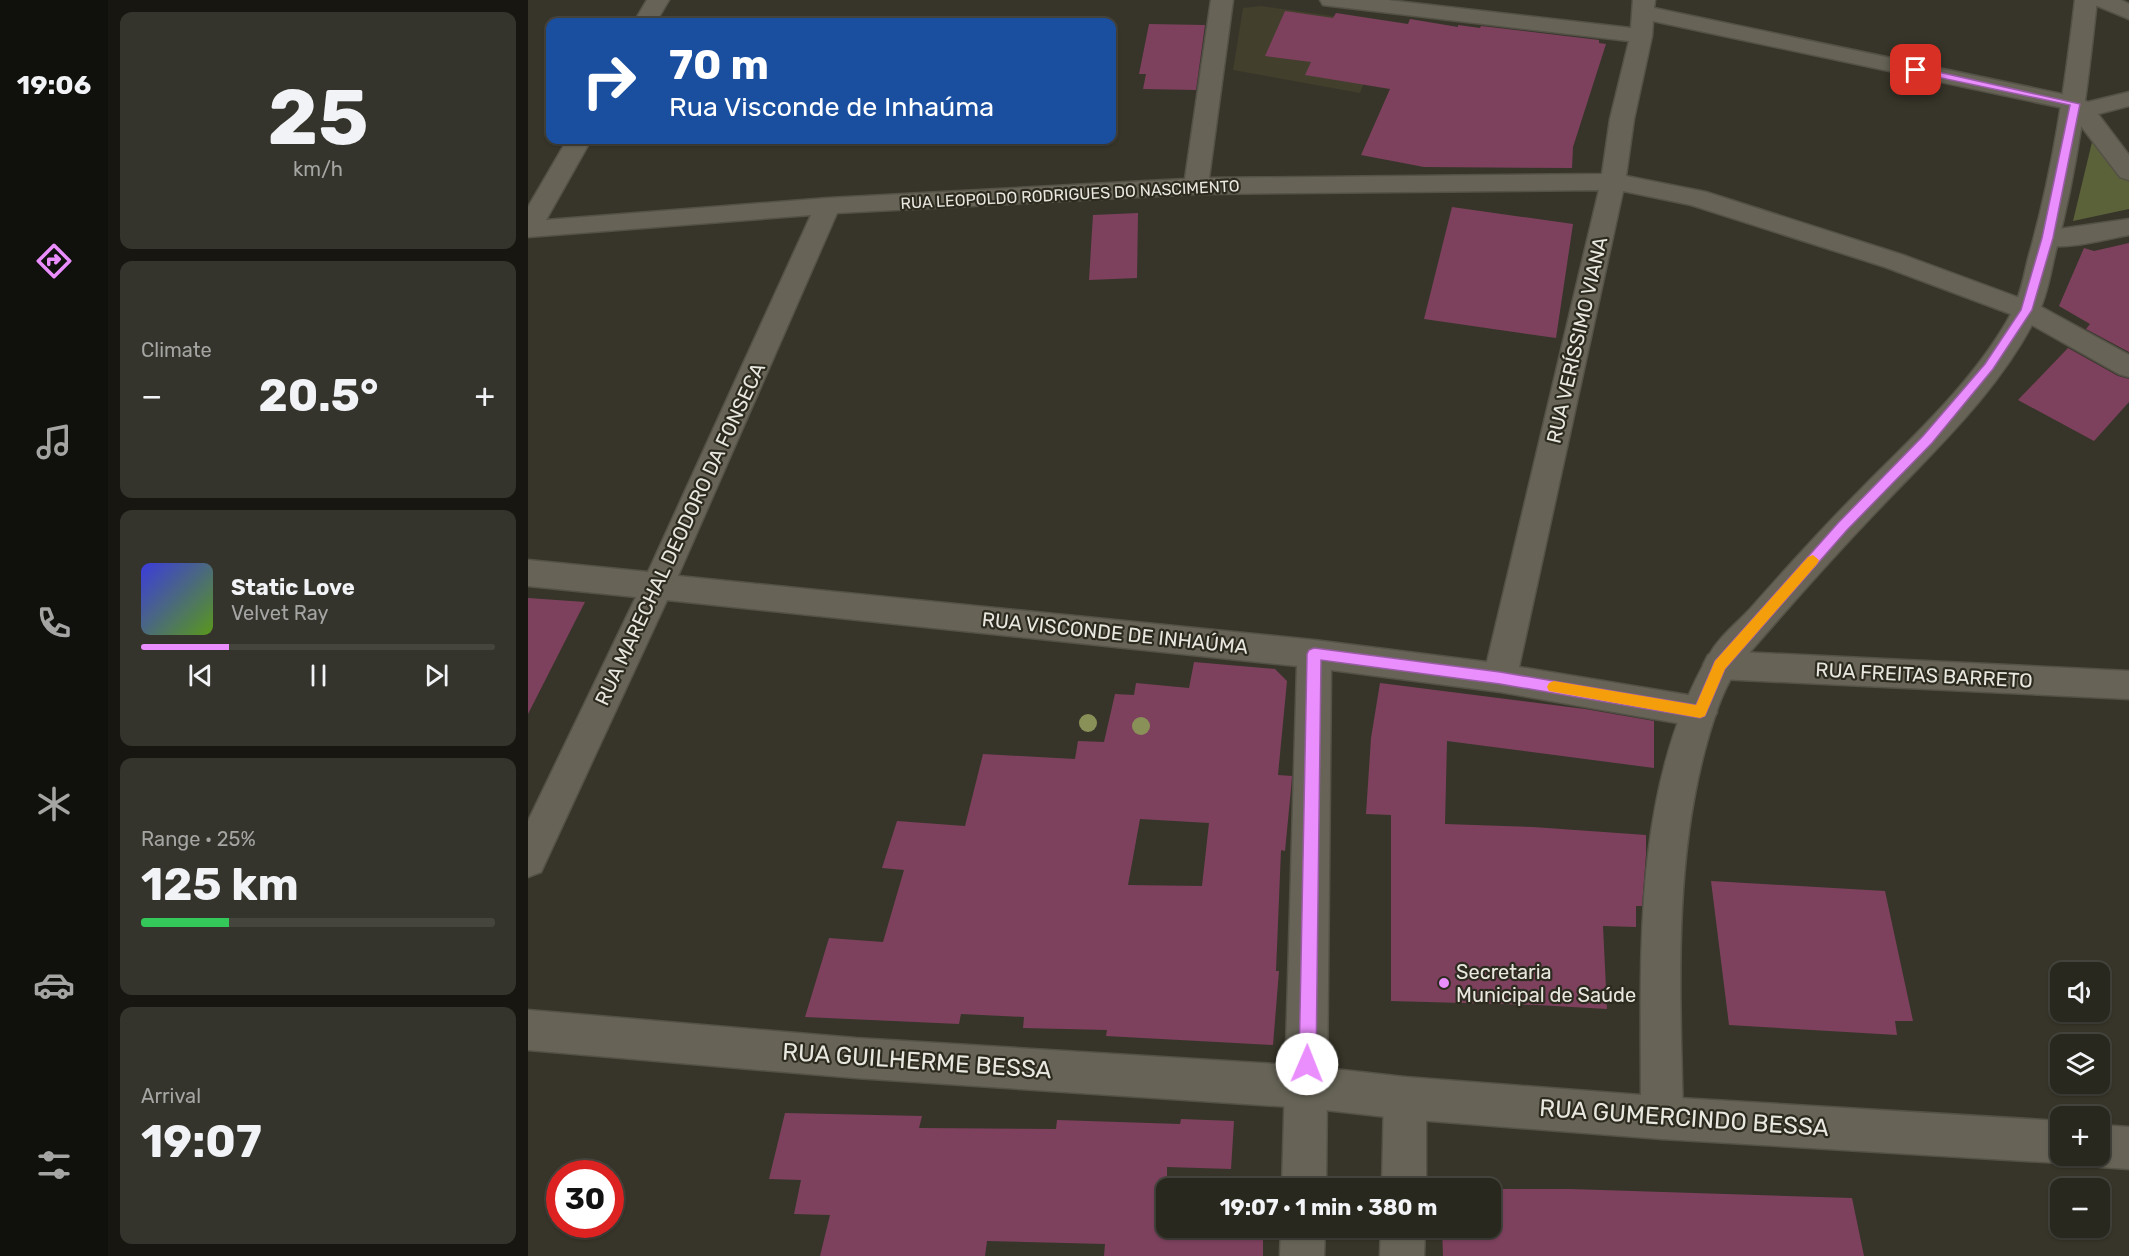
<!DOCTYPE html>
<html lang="en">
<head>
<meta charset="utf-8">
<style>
	body { margin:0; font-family:Rubik,sans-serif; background:#35342c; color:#f1f3f6; height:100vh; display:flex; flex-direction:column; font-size:22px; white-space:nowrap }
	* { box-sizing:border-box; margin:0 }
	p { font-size:20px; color:#a5a6a4 }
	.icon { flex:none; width:33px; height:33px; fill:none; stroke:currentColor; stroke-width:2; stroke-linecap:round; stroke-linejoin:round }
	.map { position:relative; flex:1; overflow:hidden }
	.details { display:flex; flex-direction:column; gap:12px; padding:12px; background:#171611; width:420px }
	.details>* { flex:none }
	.guide { position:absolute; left:18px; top:18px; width:570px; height:126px; border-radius:12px; box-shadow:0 2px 4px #0004,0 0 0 2px #45443d; background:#1a4fa0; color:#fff; overflow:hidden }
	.tools { position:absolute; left:1522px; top:962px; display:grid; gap:12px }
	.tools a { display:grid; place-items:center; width:60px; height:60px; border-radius:12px; background:#29281f; box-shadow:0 2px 4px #0004,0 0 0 2px #45443d; font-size:30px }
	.speed { position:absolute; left:18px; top:1160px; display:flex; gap:12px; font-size:30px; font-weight:700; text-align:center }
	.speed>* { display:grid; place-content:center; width:78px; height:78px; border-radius:50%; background:#29281f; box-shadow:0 2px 4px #0004,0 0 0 2px #45443d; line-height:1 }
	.speed .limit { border:9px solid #d22; background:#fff; color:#111 }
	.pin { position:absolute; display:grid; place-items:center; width:51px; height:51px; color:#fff; margin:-26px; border-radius:12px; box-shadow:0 3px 9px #0006 }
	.me { position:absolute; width:66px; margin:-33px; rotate:1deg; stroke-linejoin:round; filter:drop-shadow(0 0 4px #0008) }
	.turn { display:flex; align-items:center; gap:21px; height:126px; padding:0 24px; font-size:27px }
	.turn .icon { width:78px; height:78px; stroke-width:2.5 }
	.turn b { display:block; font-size:42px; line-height:51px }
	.big { font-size:45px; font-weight:700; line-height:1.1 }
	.details .widget { flex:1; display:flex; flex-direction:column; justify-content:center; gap:9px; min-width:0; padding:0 21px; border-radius:12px; background:#35342c }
	.details .dial { align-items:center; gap:0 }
	.dial b { font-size:78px; line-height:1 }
	.song { display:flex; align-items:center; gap:18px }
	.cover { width:72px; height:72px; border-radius:9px; background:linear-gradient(135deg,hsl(240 70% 55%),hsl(90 70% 35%)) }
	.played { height:6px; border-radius:3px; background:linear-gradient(90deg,#ea8dfd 25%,#45443d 25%) }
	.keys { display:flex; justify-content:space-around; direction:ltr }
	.heat { display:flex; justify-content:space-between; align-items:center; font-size:33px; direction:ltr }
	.charge { height:9px; border-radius:4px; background:linear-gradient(90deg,#34c759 25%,#45443d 0) }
	.trip { position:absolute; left:628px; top:1178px; width:345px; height:60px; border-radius:12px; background:#29281f; box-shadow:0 2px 4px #0004,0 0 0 2px #45443d; font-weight:700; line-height:60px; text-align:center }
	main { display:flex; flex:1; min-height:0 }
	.dock { display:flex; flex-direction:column; width:108px; justify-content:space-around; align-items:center; background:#10100c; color:#a5a6a4 }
	.dock .icon { width:42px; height:42px }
	.dock .on { color:#ea8dfd }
	.dock b { font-size:27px; color:#f1f3f6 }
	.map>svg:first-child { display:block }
	.built { fill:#423f2c }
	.green { fill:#5b6239 }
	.building { fill:#7d415e; fill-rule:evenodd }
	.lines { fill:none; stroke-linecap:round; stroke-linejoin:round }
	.minor-casing { stroke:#545147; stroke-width:3 }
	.tertiary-casing { stroke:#545147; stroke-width:3 }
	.minor { fill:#676457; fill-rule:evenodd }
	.tertiary { fill:#676457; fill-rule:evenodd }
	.tree { fill:#899158 }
	.route { fill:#ea8dfd; stroke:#985ca4; stroke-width:1.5 }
	.slow { fill:#f59e0b }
	.poi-dot { fill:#ea8dfd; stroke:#2d2b1f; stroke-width:2 }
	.labels { text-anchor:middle; stroke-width:4.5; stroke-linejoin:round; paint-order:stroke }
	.far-street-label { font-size:16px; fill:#e9e8e0; stroke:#2d2b1f }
	.street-label { font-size:20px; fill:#e9e8e0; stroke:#2d2b1f }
	.poi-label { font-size:20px; fill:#e9e8e0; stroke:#2d2b1f; text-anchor:start }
	.near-street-label { font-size:24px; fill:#e9e8e0; stroke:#2d2b1f }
</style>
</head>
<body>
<main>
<nav class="dock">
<b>19:06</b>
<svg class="icon on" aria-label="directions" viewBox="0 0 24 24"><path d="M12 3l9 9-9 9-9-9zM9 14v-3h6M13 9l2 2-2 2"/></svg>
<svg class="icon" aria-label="music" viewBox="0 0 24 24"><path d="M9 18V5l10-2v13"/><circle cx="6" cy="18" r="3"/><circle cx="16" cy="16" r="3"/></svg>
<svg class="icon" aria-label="phone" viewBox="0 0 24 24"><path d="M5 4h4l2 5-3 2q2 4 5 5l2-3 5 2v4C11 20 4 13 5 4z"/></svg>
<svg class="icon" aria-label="climate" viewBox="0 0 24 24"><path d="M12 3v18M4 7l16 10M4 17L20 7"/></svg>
<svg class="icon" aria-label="car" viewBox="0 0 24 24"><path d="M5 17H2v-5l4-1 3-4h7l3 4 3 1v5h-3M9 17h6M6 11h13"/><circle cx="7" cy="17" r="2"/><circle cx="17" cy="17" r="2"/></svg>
<svg class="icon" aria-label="filters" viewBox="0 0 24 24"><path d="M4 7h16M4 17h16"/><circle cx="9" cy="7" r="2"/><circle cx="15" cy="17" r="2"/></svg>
</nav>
<section class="details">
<div class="widget dial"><b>25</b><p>km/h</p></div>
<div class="widget"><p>Climate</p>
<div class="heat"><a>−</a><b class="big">20.5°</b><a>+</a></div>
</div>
<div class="widget">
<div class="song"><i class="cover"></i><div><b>Static Love</b><p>Velvet Ray</p></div></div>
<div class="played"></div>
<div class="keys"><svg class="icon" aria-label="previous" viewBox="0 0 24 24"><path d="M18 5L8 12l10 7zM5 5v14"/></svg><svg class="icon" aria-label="pause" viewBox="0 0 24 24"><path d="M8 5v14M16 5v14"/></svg><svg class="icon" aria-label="next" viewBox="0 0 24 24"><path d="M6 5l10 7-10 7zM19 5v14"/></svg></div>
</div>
<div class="widget"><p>Range · 25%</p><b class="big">125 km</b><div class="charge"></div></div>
<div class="widget"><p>Arrival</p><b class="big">19:07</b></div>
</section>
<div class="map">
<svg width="1601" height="1256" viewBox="0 0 1601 1256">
	<rect width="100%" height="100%" fill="#373529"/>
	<polygon class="built" points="733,6 860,24 832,93 705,70 715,8"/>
	<polygon class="green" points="1565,138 1601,182 1601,209 1545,221"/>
	<g class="building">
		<polygon points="757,11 805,18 808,13 880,24 882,19 930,27 930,25 952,28 953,26 1071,40 1071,43 1078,44 1045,147 1044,168 896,167 833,155 862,89 777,75 783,62 737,56"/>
		<polygon points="621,24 677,25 668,90 615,89 618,74 611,74"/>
		<polygon points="924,207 1045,224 1028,338 896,319"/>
		<polygon points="610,213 609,278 561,280 565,215"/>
		<polygon points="1601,243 1601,352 1558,329 1562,324 1531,306 1556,248 1566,251"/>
		<polygon points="1540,348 1590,376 1601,379 1601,402 1566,441 1490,400"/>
		<polygon points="0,598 57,602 0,714"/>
		<path d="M666 662 747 669 759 681 750 775 764 776 763 789 757 851 753 850 748 971H751L745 1045 578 1036 579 1030 495 1028 496 1017 433 1014 431 1024 277 1017 301 938 355 942 376 870 354 868 369 821 437 826 455 754 547 759 550 741 576 742 587 694 606 695 608 683 661 688ZM612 819 681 823 674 886 600 885Z"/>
		<polygon points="852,683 1057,709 1126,721 1126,768 919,741 917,824 1005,827 1118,835 1118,854 1114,906 1108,906 1108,927 1075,926 1079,1009 1009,1005 863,1001 863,815 838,814 843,738"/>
		<polygon points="1183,881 1357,891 1385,1021 1367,1021 1369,1035 1201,1025"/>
		<polygon points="257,1113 394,1116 391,1128 528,1129 529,1120 652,1124 653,1119 706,1121 703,1169 639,1167 639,1227 735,1227 735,1256 576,1256 577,1244 459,1241 457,1256 292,1256 302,1215 266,1214 273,1180 241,1179"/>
		<polygon points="963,1189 1042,1189 1324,1198 1336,1256 915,1256 914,1227 963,1227"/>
	</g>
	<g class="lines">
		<defs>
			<g id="minor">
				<polygon points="119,0 141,0 128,22 106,22"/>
				<path d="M683 0H705L681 178 1074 174 1082 119 1101 41 803 6 795 5 792 0H859L1103 28 1105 0H1127L1126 8 1548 97 1560 102 1601 92V106L1570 114 1601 155V180L1592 177 1540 109 1125 21 1124 36 1106 119 1098 176 1178 192 1375 255 1508 304 1601 355V377L1591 374 1488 316 1357 267 1163 205 1095 191 991 667 1172 697 1184 702 1189 712 1184 722 1172 727 972 692 803 670 798 1188H754L769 666 139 600 13 872 0 877V821L108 597 0 586V560L120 572 283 215 0 237V207L39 140H63L18 220 300 198 657 179ZM1071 190 959 662 786 640 150 576 309 213 668 194Z"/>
				<polygon points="1564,0 1593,0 1601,4 1601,19 1567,5"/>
				<path d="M1601 219V235C1573 240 1538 251 1510 244L1506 238 1510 232Z"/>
				<polygon points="1192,651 1601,671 1601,699 1192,679 1180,675 1175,665 1180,655"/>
				<polygon points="877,1077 892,1083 898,1098 898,1188 854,1188 856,1098 862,1083"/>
				<polygon points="1134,1097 1533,1121 1533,1155 1549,1155 1533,1163 1134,1139 1119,1133 1113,1118 1119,1103"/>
				<polygon points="1572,1125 1601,1127 1601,1169 1572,1167 1557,1161 1554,1155 1572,1155"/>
				<polygon points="753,1227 797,1227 796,1256 752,1256"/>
				<polygon points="853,1227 897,1227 896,1256 852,1256"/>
			</g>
			<path id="tertiary" d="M1547 0H1569C1560 84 1550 168 1528 250 1523 270 1520 293 1511 311 1475 387 1409 448 1352 508 1305 557 1260 608 1216 659 1197 682 1187 714 1179 742 1145 864 1152 993 1155 1118L1149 1133 1134 1139 877 1119 779 1108 328 1078 0 1050V1010L328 1038 779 1066 877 1077 1113 1095C1113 949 1105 786 1181 655 1191 637 1208 624 1222 609 1260 566 1299 523 1339 483 1391 431 1448 378 1483 314 1493 296 1496 274 1501 255 1525 171 1537 86 1547 0Z"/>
		</defs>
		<use href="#minor" class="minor-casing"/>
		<use href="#tertiary" class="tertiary-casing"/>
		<use href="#minor" class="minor"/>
		<use href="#tertiary" class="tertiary"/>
	</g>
	<g class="tree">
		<circle cx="560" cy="723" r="9"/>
		<circle cx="613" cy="726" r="9"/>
	</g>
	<polygon class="route" points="1388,67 1552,104 1525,238 1504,310 1465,369 1404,443 1319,530 1197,669 1177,716 1172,718 972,684 793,660 788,1064 785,1070 779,1073 773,1070 771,1064 779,654 781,650 786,648 972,672 1168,705 1187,661 1310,523 1395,436 1457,364 1493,310 1514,238 1542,105 1385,72 1385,68"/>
	<polygon class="slow" points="1285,555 1291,560 1289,564 1197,669 1177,716 1172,718 1021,691 1019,687 1021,683 1026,681 1168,705 1187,661 1280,557"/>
	<circle class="poi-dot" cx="916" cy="983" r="6"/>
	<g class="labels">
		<g class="far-street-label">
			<text transform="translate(542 194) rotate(-3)" y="6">RUA LEOPOLDO RODRIGUES DO NASCIMENTO</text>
		</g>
		<g class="street-label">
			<text transform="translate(1049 340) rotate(-77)" y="7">RUA VERÍSSIMO VIANA</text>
			<text transform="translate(152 534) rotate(-65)" y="7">RUA MARECHAL DEODORO DA FONSECA</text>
			<text transform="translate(587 633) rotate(6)" y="7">RUA VISCONDE DE INHAÚMA</text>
			<text transform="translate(1396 675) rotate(3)" y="7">RUA FREITAS BARRETO</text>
		</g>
		<g class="poi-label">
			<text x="928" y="979">Secretaria<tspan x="928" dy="23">Municipal de Saúde</tspan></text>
		</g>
		<g class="near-street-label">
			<text transform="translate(389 1061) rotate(4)" y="8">RUA GUILHERME BESSA</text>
			<text transform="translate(1156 1118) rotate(4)" y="8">RUA GUMERCINDO BESSA</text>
		</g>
	</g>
</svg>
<div class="tools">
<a><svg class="icon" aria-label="sound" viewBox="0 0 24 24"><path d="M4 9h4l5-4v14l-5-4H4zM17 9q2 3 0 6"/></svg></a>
<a><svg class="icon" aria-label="layers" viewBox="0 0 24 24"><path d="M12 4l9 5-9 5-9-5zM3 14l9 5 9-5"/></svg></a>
<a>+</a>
<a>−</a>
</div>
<div class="speed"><div class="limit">30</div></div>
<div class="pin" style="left:1388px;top:70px;background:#d93025"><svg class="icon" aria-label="arrive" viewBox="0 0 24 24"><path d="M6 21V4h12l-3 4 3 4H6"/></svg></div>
<svg class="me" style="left:779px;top:1064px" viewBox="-20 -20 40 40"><circle r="19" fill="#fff"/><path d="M0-13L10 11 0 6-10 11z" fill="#ea8dfd"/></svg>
<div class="trip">19:07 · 1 min · 380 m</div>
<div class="guide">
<div class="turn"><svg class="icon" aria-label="right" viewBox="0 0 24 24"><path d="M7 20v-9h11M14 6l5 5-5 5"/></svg><div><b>70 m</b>Rua Visconde de Inhaúma</div></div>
</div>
</div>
</main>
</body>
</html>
